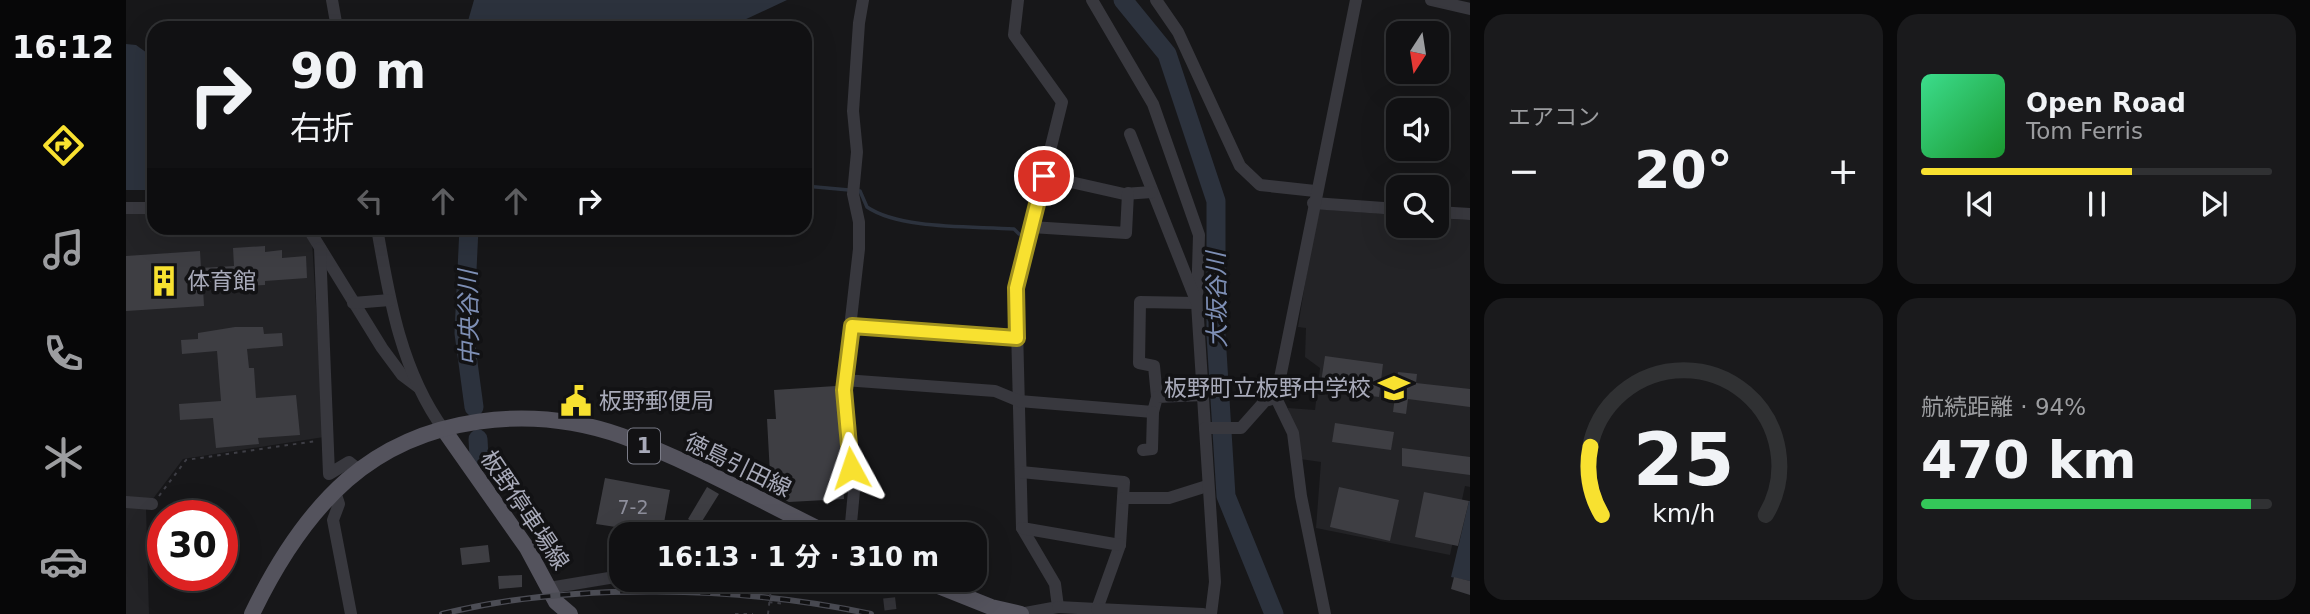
<!DOCTYPE html>
<html lang="ja">
<head>
<meta charset="utf-8">
<style>
	body { margin:0; font-family:"DejaVu Sans","Noto Sans JP",sans-serif; background:#1a1a1c; color:#f1f3f6; height:100vh; display:flex; flex-direction:column; font-size:26px; white-space:nowrap }
	* { box-sizing:border-box; margin:0 }
	p { font-size:23px; color:#9c9da0 }
	.icon { flex:none; width:38px; height:38px; fill:none; stroke:currentColor; stroke-width:2; stroke-linecap:round; stroke-linejoin:round }
	.map { position:relative; flex:1; overflow:hidden }
	.panel { display:flex; flex-direction:column; gap:14px; padding:14px; background:#09090a; width:840px }
	.panel>* { flex:none }
	.guide { position:absolute; left:21px; top:21px; width:665px; height:214px; border-radius:21px; box-shadow:0 7px 28px #0002,0 0 0 2px #303133; background:#111113; color:#f1f3f6; overflow:hidden }
	.needle { width:46px; rotate:192deg }
	.fabs { position:absolute; left:1260px; top:21px; display:grid; gap:14px }
	.fabs a { display:grid; place-items:center; width:63px; height:63px; border-radius:14px; background:#111113; box-shadow:0 7px 28px #0002,0 0 0 2px #303133; font-size:35px }
	.speed { position:absolute; left:21px; top:500px; display:flex; gap:14px; font-size:35px; font-weight:700; text-align:center }
	.speed>* { display:grid; place-content:center; width:91px; height:91px; border-radius:50%; background:#111113; box-shadow:0 7px 28px #0002,0 0 0 2px #303133; line-height:1 }
	.speed .limit { border:10px solid #d22; background:#fff; color:#111 }
	.pin { position:absolute; display:grid; place-items:center; width:60px; height:60px; color:#fff; margin:-30px; border:4px solid #fff; border-radius:50%; box-shadow:0 2px 7px #0007 }
	.me { position:absolute; width:77px; margin:-38px; rotate:355deg; stroke-linejoin:round; filter:drop-shadow(0 0 5px #0008) }
	.turn { display:flex; align-items:center; gap:24px; height:147px; padding:0 28px; font-size:32px }
	.turn .icon { width:91px; height:91px; stroke-width:2.5 }
	.turn b { display:block; font-size:49px; line-height:60px }
	.lanes { display:flex; align-items:center; height:66px; padding:0 28px; background:#0003; justify-content:center; gap:35px; direction:ltr }
	.lanes .off { opacity:.35 }
	.big { font-size:52px; font-weight:700; line-height:1.1 }
	.panel .tile { flex:1; display:flex; flex-direction:column; justify-content:center; gap:10px; min-width:0; padding:0 24px; border-radius:21px; background:#1a1a1c }
	.panel .dial { align-items:center; gap:0 }
	.dial svg { height:182px; overflow:visible; fill:none; stroke:#303133; stroke-width:7; stroke-linecap:round; text-anchor:middle }
	.dial text { fill:#f1f3f6; stroke:none }
	.song { display:flex; align-items:center; gap:21px }
	.cover { width:84px; height:84px; border-radius:10px; background:linear-gradient(135deg,hsl(150 70% 55%),hsl(130 70% 35%)) }
	.played { height:7px; border-radius:4px; background:linear-gradient(90deg,#f8e130 60%,#303133 60%) }
	.keys { display:flex; justify-content:space-around; direction:ltr }
	.heat { display:flex; justify-content:space-between; align-items:center; font-size:38px; direction:ltr }
	.charge { height:10px; border-radius:5px; background:linear-gradient(90deg,#34c759 94%,#303133 0) }
	.panel .tiles { flex:1; display:grid; gap:14px; grid-template-columns:repeat(2,1fr) }
	.trip { position:absolute; left:483px; top:522px; width:378px; height:70px; border-radius:21px; background:#111113; box-shadow:0 7px 28px #0002,0 0 0 2px #303133; font-weight:700; line-height:70px; text-align:center }
	main { display:flex; flex:1; min-height:0 }
	.menu { display:flex; flex-direction:column; width:126px; justify-content:space-around; align-items:center; background:#070708; color:#9c9da0 }
	.menu .icon { width:49px; height:49px }
	.menu .current { color:#f8e130 }
	.menu b { font-size:32px; color:#f1f3f6 }
	.map>svg:first-child { display:block }
	.built { fill:#232326 }
	.water { fill:#2c323d }
	.lines { fill:none; stroke-linecap:round; stroke-linejoin:round }
	.stream { stroke:#2c323d; stroke-width:3.5 }
	.river { stroke:#2c323d; stroke-width:19 }
	.building { fill:#3e3e43 }
	.minor-tunnel { stroke:#343439; stroke-width:12; stroke-dasharray:12 6; stroke-linecap:butt }
	.path { stroke:#3e3e45; stroke-width:2; stroke-dasharray:3.5 5; stroke-linecap:butt }
	.minor { stroke:#38383e; stroke-width:12 }
	.major { stroke:#54535d; stroke-width:16 }
	.rail-casing { stroke:#4c4d55; stroke-width:6 }
	.rail { stroke:#121214; stroke-width:3.5; stroke-dasharray:10; stroke-linecap:butt }
	.path-bridge { stroke:#3e3e45; stroke-width:2; stroke-dasharray:3.5 5; stroke-linecap:butt }
	.route-casing { stroke:#a1921f; stroke-width:18 }
	.route { stroke:#f8e130; stroke-width:12 }
	.labels { text-anchor:middle; stroke-width:7; stroke-linejoin:round; paint-order:stroke }
	.number-label { font-size:19px; fill:#8e8f9c }
	.shield { fill:#121214; stroke:#7b7c88; stroke-width:2 }
	.shield-label { font-size:21px; font-weight:bold; fill:#a8aab9 }
	.poi-label { font-size:23px; fill:#a8aab9; stroke:#121214; text-anchor:start }
	.street-label { font-size:23px; fill:#a8aab9; stroke:#121214 }
	.water-label { font-size:24px; font-style:italic; fill:#7e8fb5; stroke:#121214 }
</style>
</head>
<body>
<main>
<nav class="menu">
<b>16:12</b>
<svg class="icon current" aria-label="directions" viewBox="0 0 24 24"><path d="M12 3l9 9-9 9-9-9zM9 14v-3h6M13 9l2 2-2 2"/></svg>
<svg class="icon" aria-label="music" viewBox="0 0 24 24"><path d="M9 18V5l10-2v13"/><circle cx="6" cy="18" r="3"/><circle cx="16" cy="16" r="3"/></svg>
<svg class="icon" aria-label="phone" viewBox="0 0 24 24"><path d="M5 4h4l2 5-3 2q2 4 5 5l2-3 5 2v4C11 20 4 13 5 4z"/></svg>
<svg class="icon" aria-label="climate" viewBox="0 0 24 24"><path d="M12 3v18M4 7l16 10M4 17L20 7"/></svg>
<svg class="icon" aria-label="car" viewBox="0 0 24 24"><path d="M5 17H2v-5l4-1 3-4h7l3 4 3 1v5h-3M9 17h6M6 11h13"/><circle cx="7" cy="17" r="2"/><circle cx="17" cy="17" r="2"/></svg>
</nav>
<div class="map">
<svg width="1344" height="614" viewBox="0 0 1344 614">
	<rect width="100%" height="100%" fill="#171719"/>
	<g class="built">
		<polygon points="1191,209 1272,215 1272,226 1311,226 1311,218 1344,220 1344,487 1339,486 1324,555 1190,528 1195,462 1174,459 1162,408 1189,410 1194,368 1179,357 1180,328 1172,327"/>
		<polygon points="0,211 28,211 28,228 176,228 186,241 198,437 57,459 20,508 23,614 0,614"/>
	</g>
	<g class="water">
		<polygon points="348,0 661,0 601,28 340,28"/>
		<polygon points="0,44 10,45 28,58 28,190 0,190"/>
		<polygon points="1343,501 1344,501 1344,581 1325,577"/>
	</g>
	<g class="lines">
		<path class="stream" d="M679 186 734 191 741 207C775 230 847 226 888 229L893 234"/>
		<g class="river">
			<polyline points="997,0 1041,54 1090,201 1090,335 1100,496 1148,614"/>
			<polyline points="343,228 338,333 348,407"/>
			<polyline points="352,439 353,457"/>
		</g>
	</g>
	<g class="building">
		<polygon points="139,246 139,252 156,250 156,258 180,256 181,278 139,281 139,285 77,288 78,306 0,311 0,256 74,251 75,268 108,266 107,248"/>
		<polygon points="109,327 137,327 138,334 156,333 157,346 121,349 123,368 128,368 130,398 170,395 174,435 132,438 133,444 90,448 87,418 54,420 53,404 95,401 91,351 56,354 55,340 72,339 72,333"/>
		<polygon points="1199,356 1257,364 1253,397 1194,389"/>
		<polygon points="1272,372 1291,374 1290,383 1344,389 1344,407 1282,399 1280,414 1267,412"/>
		<polygon points="710,386 718,499 663,502 645,493 641,419 650,419 648,390"/>
		<polygon points="1209,423 1268,432 1265,450 1206,442"/>
		<polygon points="1276,448 1344,457 1344,475 1276,466"/>
		<polygon points="479,478 544,490 536,534 470,524"/>
		<polygon points="581,487 593,494 573,526 562,519"/>
		<polygon points="1213,487 1273,500 1264,541 1204,527"/>
		<polygon points="1298,492 1343,501 1332,546 1289,537"/>
		<polygon points="362,545 364,562 336,565 334,548"/>
		<polygon points="396,575 396,587 373,589 372,576"/>
		<polygon points="1328,577 1344,581 1344,595 1325,589"/>
	</g>
	<g class="lines">
		<polyline class="minor-tunnel" points="761,580 765,614"/>
		<g class="path">
			<polyline points="33,496 60,460 190,441"/>
			<polyline points="646,580 661,583"/>
			<polyline points="643,602 659,604"/>
			<polyline points="609,614 627,614"/>
		</g>
		<g class="minor">
			<polyline points="206,0 211,28"/>
			<polyline points="892,0 888,35 936,102 890,288 896,528 929,584 932,607 894,614"/>
			<polyline points="966,0 1027,104 1073,235 1071,303 1014,302 1013,363 1028,366 1031,397"/>
			<polyline points="1030,0 1052,32 1114,166 1134,185 1189,191"/>
			<polyline points="1305,0 1344,9"/>
			<polyline points="1004,134 1071,303 1079,428"/>
			<polyline points="918,176 998,194 1026,192"/>
			<polyline points="1187,203 1272,209"/>
			<polyline points="0,208 28,208"/>
			<polyline points="1311,212 1344,214"/>
			<polyline points="905,227 1000,233 1002,193"/>
			<polyline points="182,228 256,348 276,375 292,387"/>
			<path d="M251 228C263 298 275 371 318 430"/>
			<polyline points="194,248 203,474 223,462 234,471"/>
			<polyline points="227,303 264,300"/>
			<polyline points="726,326 891,338"/>
			<polyline points="718,380 869,391 893,401 1027,412 1031,397 1078,395"/>
			<polyline points="1017,450 1026,449 1027,412"/>
			<polyline points="895,472 998,482 994,545 971,609 932,607"/>
			<polyline points="209,492 213,504 207,520 225,614"/>
			<polyline points="997,498 1043,498 1081,486"/>
			<polyline points="0,502 26,504"/>
			<polyline points="896,528 994,545"/>
			<polyline points="724,534 728,491 718,380 733,249 733,222 727,194 731,152 727,111 733,23 737,0"/>
			<polyline points="761,579 761,580"/>
			<polyline points="423,588 495,576"/>
			<polyline points="971,609 1077,614"/>
			<polyline points="1085,614 1089,582 1079,428 1115,428 1139,401 1150,398"/>
			<polyline points="1199,614 1175,496 1167,433 1150,398 1230,0"/>
		</g>
		<g class="major">
			<polyline points="318,430 401,548 430,602 444,614"/>
			<polyline points="795,579 865,607 895,614"/>
			<path d="M126 614C149 566 180 516 221 480 296 415 405 404 496 436 567 462 635 501 703 534"/>
		</g>
		<defs>
			<path id="rail" d="M316 614C444 582 616 586 745 614"/>
		</defs>
		<use href="#rail" class="rail-casing"/>
		<use href="#rail" class="rail"/>
		<polyline class="path-bridge" points="642,614 646,580"/>
	</g>
	<g class="lines">
		<defs>
			<polyline id="route" points="725,468 718,390 726,326 891,338 890,288 918,176"/>
		</defs>
		<use href="#route" class="route-casing"/>
		<use href="#route" class="route"/>
	</g>
	<defs>
		<symbol id="building-bare" viewBox="-9 -9 18 18"><path d="M-4-6H4V6H1V3H-1V6H-4ZM-2.5-4.3h1.7v1.8h-1.7ZM.8-4.3h1.7v1.8H.8ZM-2.5-1h1.7V.8h-1.7ZM.8-1h1.7V.8H.8Z" fill="#f8e130" stroke="#121214" stroke-width="2.5" paint-order="stroke"/></symbol>
		<symbol id="school-bare" viewBox="-9 -9 18 18"><path d="M0-5L7-2L0 1L-7-2ZM-4 1L0 2.5L4 1V4Q0 6-4 4Z" fill="#f8e130" stroke="#121214" stroke-width="2.5" paint-order="stroke"/></symbol>
		<symbol id="civic-bare" viewBox="-9 -9 18 18"><path d="M-.6-6.5H3V-4.5H.6V-3L4-1V1h2V6H-6V1h2V-1L-.6-3ZM-1.2 2.5V6h2.4V2.5Z" fill="#f8e130" stroke="#121214" stroke-width="2.5" paint-order="stroke"/></symbol>
	</defs>
	<g fill-rule="evenodd">
		<use href="#building-bare" x="16" y="259" width="44" height="44"/>
		<use href="#school-bare" x="1246" y="366" width="44" height="44"/>
		<use href="#civic-bare" x="428" y="379" width="44" height="44"/>
	</g>
	<g class="labels">
		<g class="number-label">
			<text x="507" y="514">7-2</text>
		</g>
		<rect class="shield" x="502" y="428.5" width="32" height="35" rx="5"/>
		<g class="shield-label">
			<text x="518" y="453">1</text>
		</g>
		<g class="poi-label">
			<text x="61" y="289">体育館</text>
			<text x="1245" y="396" text-anchor="end">板野町立板野中学校</text>
			<text x="473" y="409">板野郵便局</text>
		</g>
		<g class="street-label">
			<text transform="translate(612 465) rotate(26)" y="8">徳島引田線</text>
			<text transform="translate(399 510) rotate(56)" y="8">板野停車場線</text>
		</g>
		<g class="water-label">
			<text transform="translate(1091 300) rotate(-91)" y="8">大坂谷川</text>
			<text transform="translate(343 318) rotate(-91)" y="8">中央谷川</text>
		</g>
	</g>
</svg>
<div class="fabs">
<a><svg class="needle" viewBox="-14 -14 28 28"><path d="M0-13l5 13h-10z" fill="#e53935"/><path d="M0 13l5-13h-10z" fill="#9c9da0"/></svg></a>
<a><svg class="icon" aria-label="sound" viewBox="0 0 24 24"><path d="M4 9h4l5-4v14l-5-4H4zM17 9q2 3 0 6"/></svg></a>
<a><svg class="icon" aria-label="search" viewBox="0 0 24 24"><circle cx="10" cy="10" r="6"/><path d="M15 15l6 6"/></svg></a>
</div>
<div class="speed"><div class="limit">30</div></div>
<div class="pin" style="left:918px;top:176px;background:#d93025"><svg class="icon" aria-label="arrive" viewBox="0 0 24 24"><path d="M6 21V4h12l-3 4 3 4H6"/></svg></div>
<svg class="me" style="left:725px;top:468px" viewBox="-20 -20 40 40"><path d="M0-17L14 15 0 8-14 15z" fill="#f8e130" stroke="#fff" stroke-width="4"/></svg>
<div class="trip">16:13 · 1 分 · 310 m</div>
<div class="guide">
<div class="turn"><svg class="icon" aria-label="right" viewBox="0 0 24 24"><path d="M7 20v-9h11M14 6l5 5-5 5"/></svg><div><b>90 m</b>右折</div></div>
<div class="lanes"><svg class="icon off" aria-label="left" viewBox="0 0 24 24"><path d="M17 20v-9H6M10 6l-5 5 5 5"/></svg><svg class="icon off" aria-label="ahead" viewBox="0 0 24 24"><path d="M12 20V5M6 11l6-6 6 6"/></svg><svg class="icon off" aria-label="ahead" viewBox="0 0 24 24"><path d="M12 20V5M6 11l6-6 6 6"/></svg><svg class="icon" aria-label="right" viewBox="0 0 24 24"><path d="M7 20v-9h11M14 6l5 5-5 5"/></svg></div>
</div>
</div>
<section class="panel">
<div class="tiles">
<div class="tile"><p>エアコン</p>
<div class="heat"><a>−</a><b class="big">20°</b><a>+</a></div>
</div>
<div class="tile">
<div class="song"><i class="cover"></i><div><b>Open Road</b><p>Tom Ferris</p></div></div>
<div class="played"></div>
<div class="keys"><svg class="icon" aria-label="previous" viewBox="0 0 24 24"><path d="M18 5L8 12l10 7zM5 5v14"/></svg><svg class="icon" aria-label="pause" viewBox="0 0 24 24"><path d="M8 5v14M16 5v14"/></svg><svg class="icon" aria-label="next" viewBox="0 0 24 24"><path d="M6 5l10 7-10 7zM19 5v14"/></svg></div>
</div>
<div class="tile dial"><svg viewBox="0 0 100 80">
<path d="M14 69A42 42 0 1 1 86 69"/>
<path d="M14 69A42 42 0 0 1 9 39" stroke="#f8e130"/>
<text x="50" y="56" font-size="32" font-weight="700">25</text>
<text x="50" y="72" font-size="11">km/h</text>
</svg></div>
<div class="tile"><p>航続距離 · 94%</p><b class="big">470 km</b><div class="charge"></div></div>
</div>
</section>
</main>
</body>
</html>
